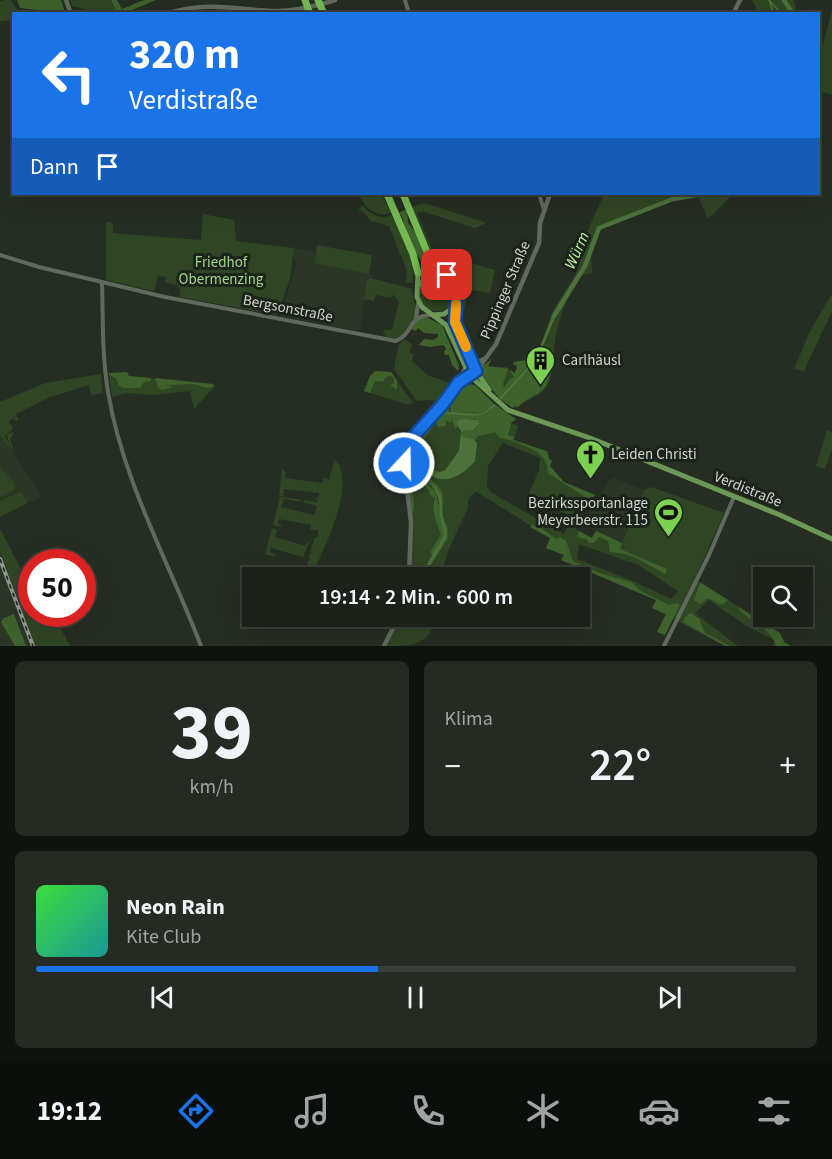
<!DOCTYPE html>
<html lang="de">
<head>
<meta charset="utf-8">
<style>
	body { margin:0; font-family:"Source Sans 3",sans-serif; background:#252a23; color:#f1f3f6; height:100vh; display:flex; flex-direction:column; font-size:22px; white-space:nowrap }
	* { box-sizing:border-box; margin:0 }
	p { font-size:20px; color:#a0a4a2 }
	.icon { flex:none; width:33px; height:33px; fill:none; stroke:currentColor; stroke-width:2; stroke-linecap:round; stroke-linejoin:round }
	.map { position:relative; height:646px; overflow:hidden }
	.details { display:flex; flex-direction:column; gap:15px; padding:15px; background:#0f130e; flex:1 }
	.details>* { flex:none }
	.banner { position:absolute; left:12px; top:12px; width:808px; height:183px; border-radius:0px; box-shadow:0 6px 24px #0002,0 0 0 2px #3a3f39; background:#1a73e8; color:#fff; overflow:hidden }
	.controls { position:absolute; left:753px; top:567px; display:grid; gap:12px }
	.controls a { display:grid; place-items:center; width:60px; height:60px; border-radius:0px; background:#1c221a; box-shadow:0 6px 24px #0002,0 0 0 2px #3a3f39; font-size:30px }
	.speed { position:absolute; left:18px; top:549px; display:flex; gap:12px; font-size:30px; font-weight:700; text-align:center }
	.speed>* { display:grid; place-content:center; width:78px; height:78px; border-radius:50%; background:#1c221a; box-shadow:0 6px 24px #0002,0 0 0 2px #3a3f39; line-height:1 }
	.speed .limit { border:9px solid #d22; background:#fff; color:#111 }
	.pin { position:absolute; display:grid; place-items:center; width:51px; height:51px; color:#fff; margin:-26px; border-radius:12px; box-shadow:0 3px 9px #0006 }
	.me { position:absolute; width:66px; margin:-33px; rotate:21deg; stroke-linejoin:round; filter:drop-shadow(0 0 4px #0008) }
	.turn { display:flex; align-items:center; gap:21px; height:126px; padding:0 18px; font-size:27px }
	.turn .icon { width:78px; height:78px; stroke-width:2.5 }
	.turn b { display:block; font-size:42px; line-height:51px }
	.then { display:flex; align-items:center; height:57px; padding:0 18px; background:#0003; gap:12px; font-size:22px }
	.big { font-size:45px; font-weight:600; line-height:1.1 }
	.details .card { flex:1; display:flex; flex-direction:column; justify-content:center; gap:9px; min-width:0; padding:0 21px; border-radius:9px; background:#252a23 }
	.details .dial { align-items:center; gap:0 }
	.dial b { font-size:78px; line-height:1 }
	.song { display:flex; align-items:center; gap:18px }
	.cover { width:72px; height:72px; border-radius:9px; background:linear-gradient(135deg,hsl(120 70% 55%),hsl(180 70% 35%)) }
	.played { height:6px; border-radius:3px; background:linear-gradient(90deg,#1a73e8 45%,#3a3f39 45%) }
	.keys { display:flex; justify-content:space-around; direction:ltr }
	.heat { display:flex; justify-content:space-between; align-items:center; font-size:33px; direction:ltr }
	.details .tiles { flex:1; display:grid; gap:15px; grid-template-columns:1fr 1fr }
	.card:last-child { grid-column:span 2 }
	.trip { position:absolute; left:242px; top:567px; width:348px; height:60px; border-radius:0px; background:#1c221a; box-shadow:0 6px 24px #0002,0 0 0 2px #3a3f39; font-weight:600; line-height:60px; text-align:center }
	.tab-bar { display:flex; height:96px; justify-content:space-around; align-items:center; background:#0b0e0a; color:#a0a4a2 }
	.tab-bar .icon { width:42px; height:42px }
	.tab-bar .current { color:#1a73e8 }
	.tab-bar b { font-size:27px; color:#f1f3f6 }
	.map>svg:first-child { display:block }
	.built { fill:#2c3627 }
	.green { fill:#2f4624; fill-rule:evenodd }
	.forest { fill:#3e622c }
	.water { fill:#4d713b }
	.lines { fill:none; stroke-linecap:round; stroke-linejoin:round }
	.stream { stroke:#4d713b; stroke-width:1.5 }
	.river { stroke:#4d713b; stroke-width:4.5 }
	.tertiary { stroke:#61695e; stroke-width:4 }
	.secondary { stroke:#61695e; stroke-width:4.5 }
	.primary { stroke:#6d9957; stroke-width:5 }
	.motorway { stroke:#75b953; stroke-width:7 }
	.rail-casing { stroke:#929890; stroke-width:4 }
	.rail { stroke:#1c231a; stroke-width:1.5; stroke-dasharray:4.5; stroke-linecap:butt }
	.route-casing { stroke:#114b97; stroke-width:15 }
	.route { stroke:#1a73e8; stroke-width:10 }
	.slow { stroke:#f59e0b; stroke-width:10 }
	.labels { text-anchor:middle; stroke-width:6; stroke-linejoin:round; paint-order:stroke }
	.park-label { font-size:15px; fill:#a0d687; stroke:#1c231a }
	.street-label { font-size:15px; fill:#d0d5cf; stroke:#1c231a }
	.poi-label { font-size:15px; fill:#d0d5cf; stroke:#1c231a; text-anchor:start }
	.water-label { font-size:16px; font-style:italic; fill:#bbf3a2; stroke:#1c231a }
</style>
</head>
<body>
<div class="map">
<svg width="832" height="646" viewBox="0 0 832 646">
	<rect width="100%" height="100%" fill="#262d23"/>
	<g class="built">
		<polygon points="294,248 315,251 314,263 374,275 373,278 367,282 360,331 280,316 296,266 293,256"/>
		<polygon points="0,434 42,495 34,501 31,500 27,503 20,491 0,501"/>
		<polygon points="612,477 644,490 622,543 596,531 598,529 584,520"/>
		<polygon points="0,551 23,611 35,646 0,646"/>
	</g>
	<g class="green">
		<polygon points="5,0 11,0 19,13 14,14 13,20 0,21 0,2"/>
		<polygon points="71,0 111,0 117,13 101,13 72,6"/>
		<polygon points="752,0 793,0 796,8 794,13 758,13"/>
		<polygon points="832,11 832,95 819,91 819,58"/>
		<path d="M358 194H381L391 213C373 218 366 207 358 194Z"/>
		<path d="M604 194H733L708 219 698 196 673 199 652 208 605 224 595 234 591 254 592 273 581 275C568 294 559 318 555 340 553 354 554 374 547 386 542 396 525 400 517 408 503 405 482 383 481 367H506L518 376 541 357 545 346 541 343 553 310 576 274 579 262 576 263 571 261 570 257 577 259 580 257 572 251 577 250 582 254 587 232Z"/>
		<path d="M419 204H428L487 223 475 228 425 212 417 213 436 259 443 263 449 257 495 270 490 293 470 290 460 322C453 311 470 298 461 283 456 271 444 271 436 262 424 248 419 224 412 207Z"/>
		<path d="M363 206C372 215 380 220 392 215 402 231 418 264 412 283H406L407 271 389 226 371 221 362 211 358 210Z"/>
		<polygon points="203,214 234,220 236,241 294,248 290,279 277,315 180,297 180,290 177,285 165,282 166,277 158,276 154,291 106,280 106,222 113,223 113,233 201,240"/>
		<polygon points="317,245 372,255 369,274 314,263"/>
		<circle cx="437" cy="293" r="18"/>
		<path d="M371 278 412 289C412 296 415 302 416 309 417 320 405 332 398 339L386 337 382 327 383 330H392L399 302 392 294 391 298 376 295 374 301 364 299 367 281Z"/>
		<polygon points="832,294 832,311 804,371 794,369 810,331"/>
		<polygon points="404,339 412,344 409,353 413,354 412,361 427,375 453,384 441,401 427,400 417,401 394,369 398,346"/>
		<polygon points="375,371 391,372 413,403 406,404 364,391 370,376"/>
		<polygon points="101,374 103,393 91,395 89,385 50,397 16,414 19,420 16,421 13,418 9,422 13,428 7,434 14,432 10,440 16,454 9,444 7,435 5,436 13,453 0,435 0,402 45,383"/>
		<polygon points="109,375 216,385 194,409 190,391 152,395 126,393 112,397"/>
		<path d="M466 384 475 385 498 407 516 419 511 423 518 426 514 440 548 452 549 459 552 461 550 466 564 482 595 495 574 528 591 538 596 531 622 543 644 490 651 487 724 513 695 579 780 633 784 642 791 646H773L774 640 745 625 709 600 695 613 738 646H725L652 608 656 600 561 560 564 555 546 548 550 538 477 492C470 495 467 500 468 508 458 531 444 553 442 577H410L412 520 408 451 421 430 443 407 459 386ZM503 443 540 458 539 470 527 498 572 516 564 534 492 493 487 487 488 466ZM579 544 638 565 678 591 671 599 633 581 577 559Z"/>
		<polygon points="827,430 832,432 832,449 825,469 816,466"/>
		<path d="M335 460C358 483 323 550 312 575L311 577H306L308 569 306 567H308L307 561H309L310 558 308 557 312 552 310 551 313 547 311 546 314 541 313 540 318 536V530H310L311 525 279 519 277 524 282 525 281 527 273 525 280 497 299 499 302 502 284 499 281 507 314 515 317 506 305 503 303 500 317 502 318 501 314 498 318 499 319 493 284 489 283 495 287 497 279 496 282 469 286 472 285 478 322 483 323 478 289 472 329 479Z"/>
		<polygon points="0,468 14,482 15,489 0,497"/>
		<polygon points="21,491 27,503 0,517 0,501"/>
		<polygon points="272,528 277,530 275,537 306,546 307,541 309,542 303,557 271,548 270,552 276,554 275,557 265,554"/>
		<polygon points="0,529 31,588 32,614 44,614 45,615 53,614 70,646 35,646 0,551"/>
		<path d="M400 617H436C429 646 413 646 386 646Z"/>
	</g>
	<g class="forest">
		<polygon points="17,0 61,0 65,13 20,8"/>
		<polygon points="111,0 117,0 122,9 144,0 156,0 125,13 117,13"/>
		<path d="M407 209 408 223 418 236 428 268C419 265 404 227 402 216L398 213Z"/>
		<polygon points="426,317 442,325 459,366 458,371 452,365 449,355 445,355 444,352 446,348 443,345 430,347 419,345 424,339 433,340 438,337 438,334 424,333 418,328 416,331 410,329 417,319"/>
		<polygon points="492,359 488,366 508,369 503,384 504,388 510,379 514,377 510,370 515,373 517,366 513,364 514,362 525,360 528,366 499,398 483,376 481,367"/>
		<path d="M529 369 537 372 548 371 550 369C547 398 536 389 518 407L515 405 513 408 501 400Z"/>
		<polygon points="375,371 391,372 397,380 397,389 390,386 394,383 394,378 391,376 386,377 383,382 375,381 370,393 364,391 370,376"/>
		<polygon points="127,372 129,376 151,378 151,381 144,382 140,388 124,388 119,386 116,378 109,375 109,373"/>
		<path d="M155 378 213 384V387C205 390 201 385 193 384 184 384 175 385 166 385L172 387 162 390 158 387Z"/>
		<polygon points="466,384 475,385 494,404 483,413 451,412 449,400 459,386"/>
		<path d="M496 405 516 419 511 423 508 435 514 437 513 440 547 451 549 459 552 461 550 466 564 482 595 495 574 528 571 527 584 498 582 495 548 473C547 469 547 462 544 459 539 450 510 439 500 438L495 432 478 436 475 440 463 438 461 435 463 430 472 431 479 425 475 419 459 420 458 427 455 428 451 417V423L446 420V426L438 427 437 424 435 423C428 436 408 452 421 469 426 477 436 482 440 489 445 496 442 505 443 513 445 523 450 529 447 540L423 577 446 539C448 532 440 495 436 489 426 475 409 470 412 450L428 427 439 416C461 410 478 424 496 405Z"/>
		<path d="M443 408 449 409V412L436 415 427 425 410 449 411 466 436 493 444 533 433 554 430 553 441 534 436 522 433 508 435 498 429 494V490L421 483H418L413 493 414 511H412C411 495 406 479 406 463 406 440 428 423 443 408Z"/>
		<polygon points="409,440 404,450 405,483 386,479 389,466 395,466 401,444"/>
		<polygon points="532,525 541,528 556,539 560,537 566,541 573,561 600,573 631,582 641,591 669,605 677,603 680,605 665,635 657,632 666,614 652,608 656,600 561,560 564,555 546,548 550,538 530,527"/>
		<polygon points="579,531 592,538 596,531 622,543 620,549 667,569 665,574 636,558 625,554 610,552 608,541 599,537 594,543 589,543 586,539 577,537"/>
		<polygon points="700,583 701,583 728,600 722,605 708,598 700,604 694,600"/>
		<path d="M737 606 780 633 784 642 791 646H776C771 627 747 622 737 606Z"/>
		<polygon points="691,613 699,619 705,633 730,646 725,646 683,622 685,617"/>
		<polygon points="14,614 26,646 15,646 1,622 4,618"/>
	</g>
	<g class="water">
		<polygon points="554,312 557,313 543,346 550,355 550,369 548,371 541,374 529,369 501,400 499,398 531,363 541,345"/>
		<path d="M494 404 496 405C477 425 462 410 439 416 424 426 402 453 417 471 424 479 435 484 440 494 443 501 441 509 443 517 445 525 448 531 446 539L423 577H420L444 534C443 527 441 522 440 516 439 510 440 503 438 497 430 470 389 475 421 432 426 425 433 416 441 413 455 410 469 415 483 413Z"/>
		<path d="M464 419 477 420 480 423 472 431 465 430 461 433 463 437 473 439 477 443 475 461C464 475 442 488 428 472L429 470 440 472 445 470 459 451 461 431 457 424 459 420Z"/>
	</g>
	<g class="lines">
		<g class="stream">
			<polyline points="769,0 779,11"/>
			<polyline points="769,0 774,14"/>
		</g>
		<g class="river">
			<polyline points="784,0 793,14"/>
			<polyline points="554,316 585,266 599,228 673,199 703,194"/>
		</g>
		<g class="tertiary">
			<polyline points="405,0 409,14"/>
			<polyline points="539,194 544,210"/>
			<path d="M0 255 39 267 165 297 396 341C414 334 407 315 432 315"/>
			<path d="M102 282C103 319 102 355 108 392 123 482 169 562 201 646"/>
			<polyline points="416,318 418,303"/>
			<polyline points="664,646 709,555 734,497"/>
		</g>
		<g class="secondary">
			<polyline points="66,0 71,14"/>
			<path d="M165 14C211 0 232 10 276 11 296 11 316 6 335 0"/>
			<polyline points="733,14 740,0"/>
			<polyline points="458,383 475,373 496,344 539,243 540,223 550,194"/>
			<polyline points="409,578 411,522 404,463 407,448 414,436 447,399 465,369 484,359"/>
			<polyline points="384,646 399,616"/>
		</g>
		<g class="primary">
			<polyline points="439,268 451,278 457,287 455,322 476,371 489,390"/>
			<polyline points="418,273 417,297 422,307 446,325 470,376 508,410 590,438 780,515 832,539"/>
			<polyline points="418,286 429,275 445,274"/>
			<polyline points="434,315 444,314 455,306"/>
		</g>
		<g class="motorway">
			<polyline points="305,0 310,14"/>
			<polyline points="318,0 324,14"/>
			<polyline points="387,194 413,254 418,273"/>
			<polyline points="403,194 427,252 439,268"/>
		</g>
		<defs>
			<polyline id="rail" points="0,559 33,646"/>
		</defs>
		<use href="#rail" class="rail-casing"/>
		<use href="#rail" class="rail"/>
	</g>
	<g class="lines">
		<defs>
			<polyline id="route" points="404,463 407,448 414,436 443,404 458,383 476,371 455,322 457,287 447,275"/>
		</defs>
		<use href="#route" class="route-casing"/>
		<use href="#route" class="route"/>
		<polyline class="slow" points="456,304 455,322 466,347"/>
	</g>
	<defs>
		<symbol id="building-pin" viewBox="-11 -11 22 30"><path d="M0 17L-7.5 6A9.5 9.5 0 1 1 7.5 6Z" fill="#7ed053" stroke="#1c231a"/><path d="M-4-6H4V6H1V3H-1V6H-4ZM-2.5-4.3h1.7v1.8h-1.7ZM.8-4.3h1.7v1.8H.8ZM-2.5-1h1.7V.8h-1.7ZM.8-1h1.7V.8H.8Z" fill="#111"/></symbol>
		<symbol id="church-pin" viewBox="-11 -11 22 30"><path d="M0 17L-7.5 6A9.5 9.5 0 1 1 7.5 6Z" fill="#7ed053" stroke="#1c231a"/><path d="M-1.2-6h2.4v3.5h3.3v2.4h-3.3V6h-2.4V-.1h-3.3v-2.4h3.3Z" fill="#111"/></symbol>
		<symbol id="stadium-pin" viewBox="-11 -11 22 30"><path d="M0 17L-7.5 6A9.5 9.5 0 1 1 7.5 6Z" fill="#7ed053" stroke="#1c231a"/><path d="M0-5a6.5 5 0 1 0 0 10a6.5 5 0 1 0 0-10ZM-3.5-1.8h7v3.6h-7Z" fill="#111"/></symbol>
	</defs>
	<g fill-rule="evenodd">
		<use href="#building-pin" x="524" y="344" width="33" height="45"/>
		<use href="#church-pin" x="574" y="438" width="33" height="45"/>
		<use href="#stadium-pin" x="652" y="496" width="33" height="45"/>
	</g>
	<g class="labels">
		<g class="park-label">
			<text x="221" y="267">Friedhof<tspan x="221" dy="17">Obermenzing</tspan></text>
		</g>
		<g class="street-label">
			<text transform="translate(505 290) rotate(-67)" y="5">Pippinger Straße</text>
			<text transform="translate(288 308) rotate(11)" y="5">Bergsonstraße</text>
			<text transform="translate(748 489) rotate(22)" y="5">Verdistraße</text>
		</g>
		<g class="poi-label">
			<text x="562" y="365">Carlhäusl</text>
			<text x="611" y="459">Leiden Christi</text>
			<text x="648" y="508" text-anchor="end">Bezirkssportanlage<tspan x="648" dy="17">Meyerbeerstr. 115</tspan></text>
		</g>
		<g class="water-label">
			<text transform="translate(576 250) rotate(-66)" y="6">Würm</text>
		</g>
	</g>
</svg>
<div class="controls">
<a><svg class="icon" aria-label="search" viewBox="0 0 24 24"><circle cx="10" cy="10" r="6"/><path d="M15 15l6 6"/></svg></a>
</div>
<div class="speed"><div class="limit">50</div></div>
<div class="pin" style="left:447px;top:275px;background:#d93025"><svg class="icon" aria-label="arrive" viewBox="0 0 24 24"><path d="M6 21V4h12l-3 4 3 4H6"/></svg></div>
<svg class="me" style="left:404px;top:463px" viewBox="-20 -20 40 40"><circle r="17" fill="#1a73e8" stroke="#fff" stroke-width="3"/><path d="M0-11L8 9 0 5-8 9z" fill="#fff"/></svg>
<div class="trip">19:14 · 2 Min. · 600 m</div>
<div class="banner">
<div class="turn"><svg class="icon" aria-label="left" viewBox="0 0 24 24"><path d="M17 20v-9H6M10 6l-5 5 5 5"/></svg><div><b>320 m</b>Verdistraße</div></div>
<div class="then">Dann<svg class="icon" aria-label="arrive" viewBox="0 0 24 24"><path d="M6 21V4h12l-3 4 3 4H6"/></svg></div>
</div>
</div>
<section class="details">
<div class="tiles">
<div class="card dial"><b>39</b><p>km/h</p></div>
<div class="card"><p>Klima</p>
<div class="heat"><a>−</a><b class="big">22°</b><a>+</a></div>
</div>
<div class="card">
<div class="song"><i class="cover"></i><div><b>Neon Rain</b><p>Kite Club</p></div></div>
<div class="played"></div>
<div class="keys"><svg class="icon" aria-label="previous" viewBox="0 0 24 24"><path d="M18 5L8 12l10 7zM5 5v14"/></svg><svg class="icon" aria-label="pause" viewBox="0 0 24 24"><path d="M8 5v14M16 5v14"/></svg><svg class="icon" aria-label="next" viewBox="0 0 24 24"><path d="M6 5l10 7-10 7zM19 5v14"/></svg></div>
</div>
</div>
</section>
<nav class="tab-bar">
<b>19:12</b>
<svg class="icon current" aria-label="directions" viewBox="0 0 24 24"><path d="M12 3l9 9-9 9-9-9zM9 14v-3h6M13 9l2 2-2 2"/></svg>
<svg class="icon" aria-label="music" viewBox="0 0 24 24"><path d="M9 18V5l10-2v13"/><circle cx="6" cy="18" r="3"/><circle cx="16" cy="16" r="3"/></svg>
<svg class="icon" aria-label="phone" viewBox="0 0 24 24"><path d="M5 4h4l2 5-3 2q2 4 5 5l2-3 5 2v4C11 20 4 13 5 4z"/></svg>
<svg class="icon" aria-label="climate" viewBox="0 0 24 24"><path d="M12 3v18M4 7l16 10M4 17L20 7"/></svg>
<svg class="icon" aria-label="car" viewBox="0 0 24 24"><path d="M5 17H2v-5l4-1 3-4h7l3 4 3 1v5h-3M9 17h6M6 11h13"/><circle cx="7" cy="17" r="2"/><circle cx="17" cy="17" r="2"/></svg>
<svg class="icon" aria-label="filters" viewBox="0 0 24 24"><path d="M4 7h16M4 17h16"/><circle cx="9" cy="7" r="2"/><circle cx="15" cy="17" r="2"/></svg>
</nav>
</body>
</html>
